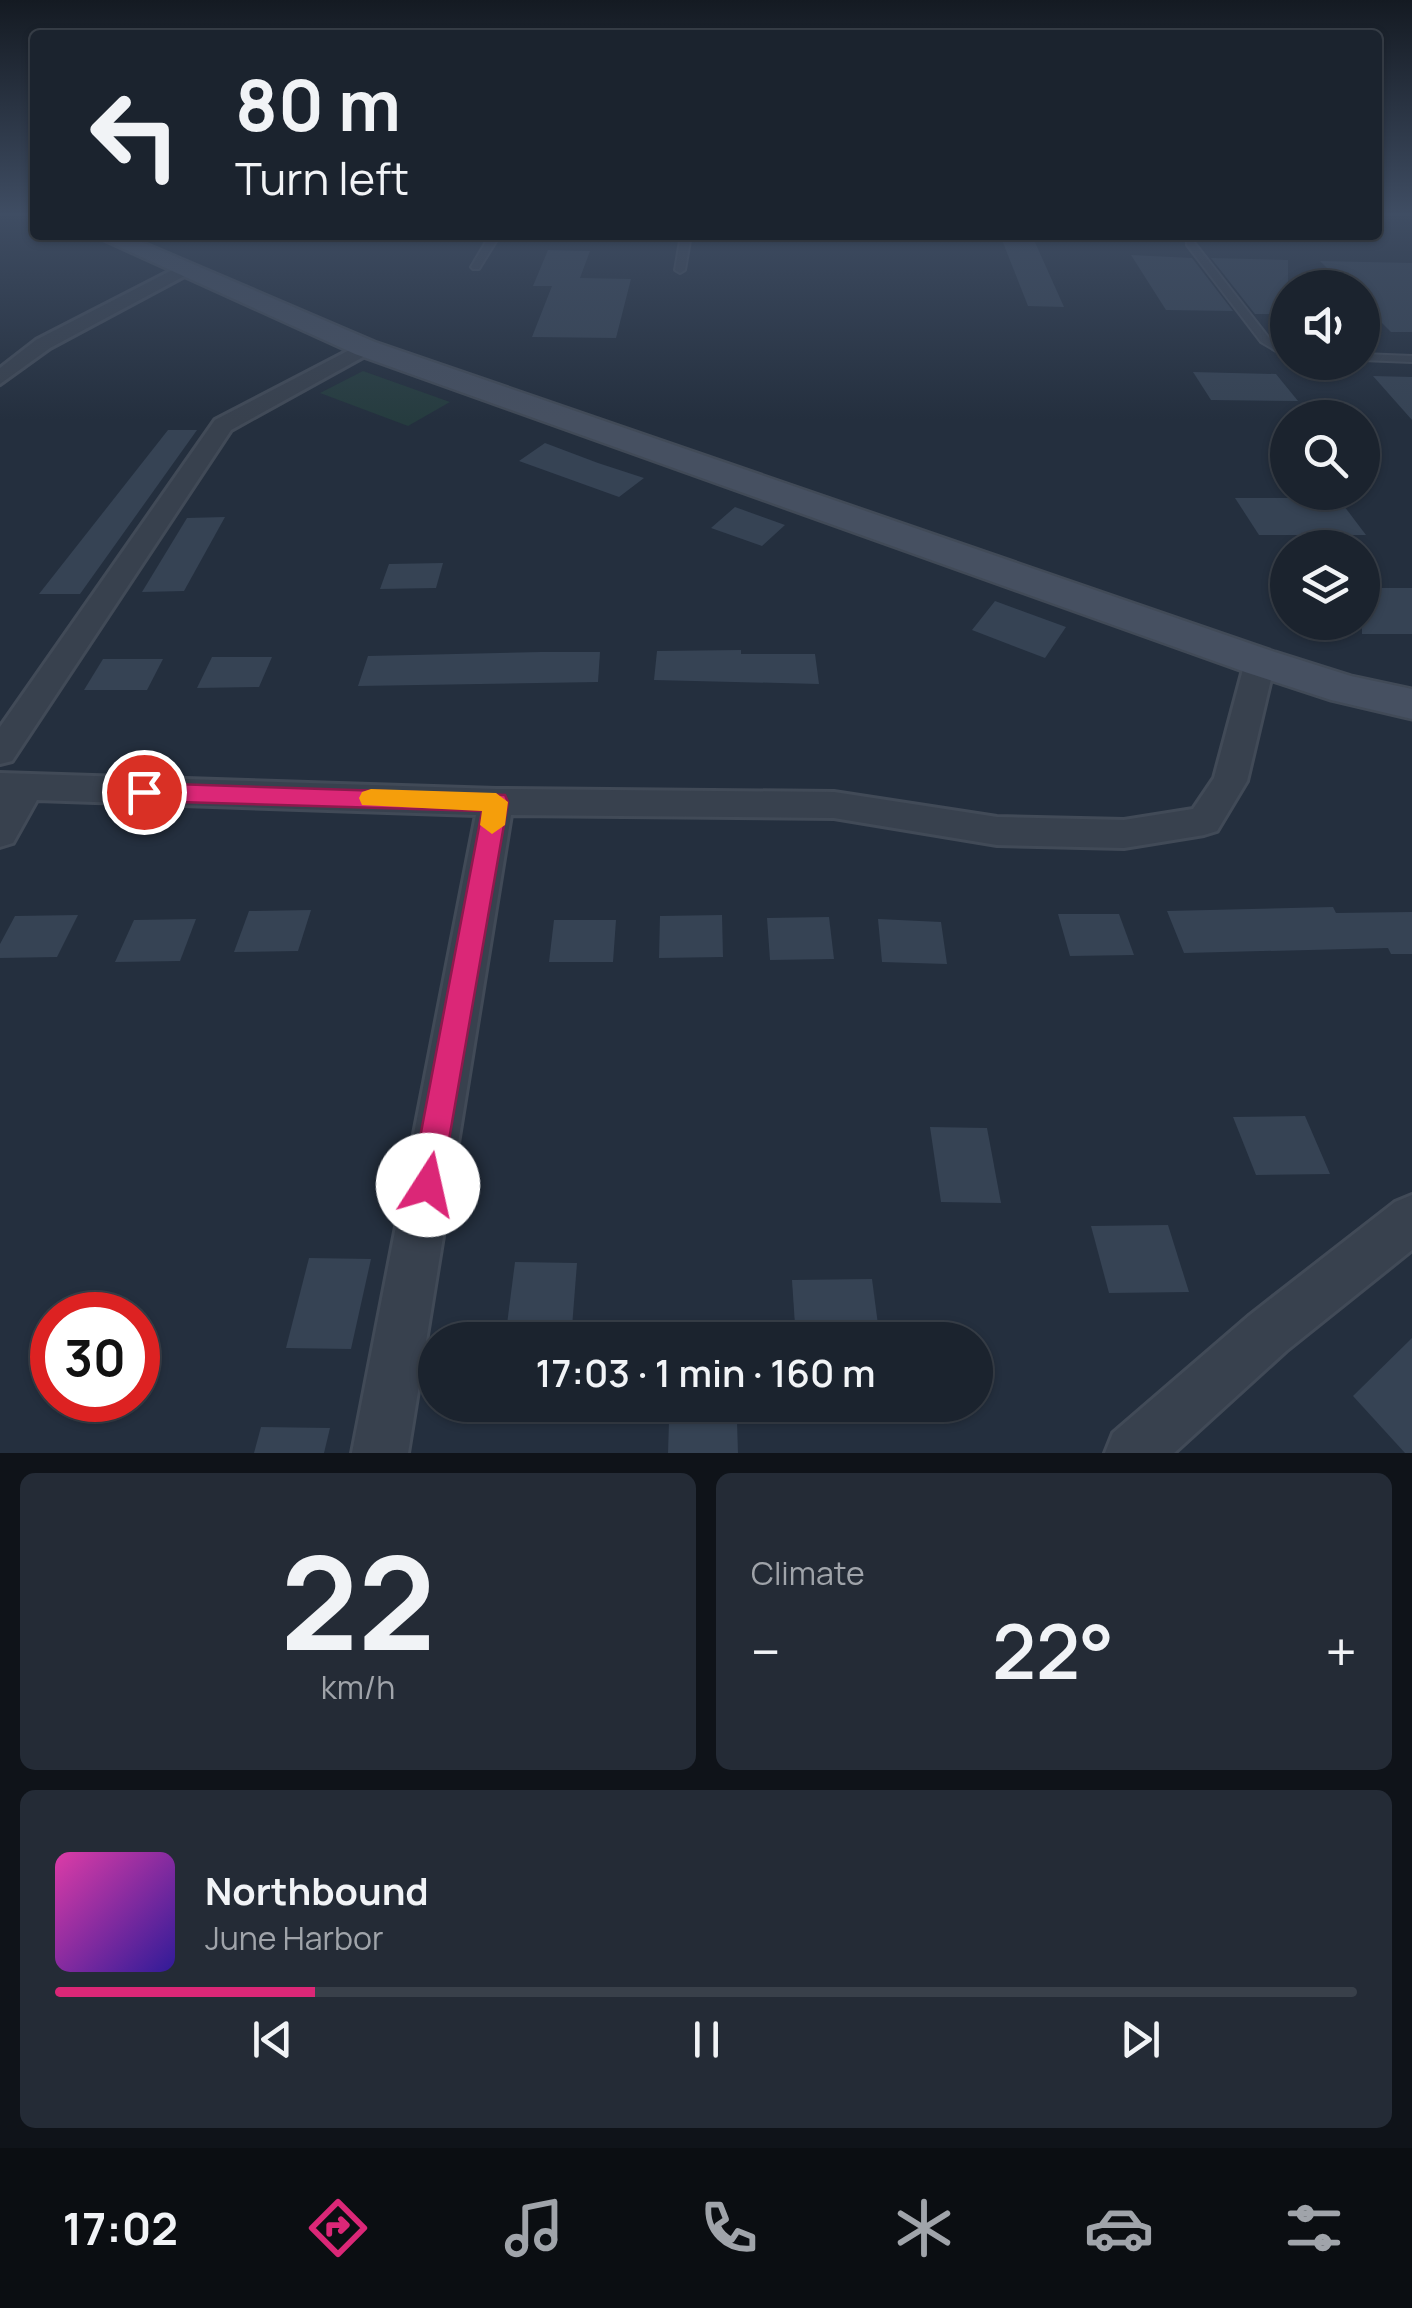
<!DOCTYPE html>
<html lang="en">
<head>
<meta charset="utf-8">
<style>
	body { margin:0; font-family:Manrope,sans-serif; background:#242b36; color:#f1f3f6; height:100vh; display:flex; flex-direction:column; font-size:38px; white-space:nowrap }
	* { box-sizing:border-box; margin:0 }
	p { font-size:32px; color:#a0a4aa }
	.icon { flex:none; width:55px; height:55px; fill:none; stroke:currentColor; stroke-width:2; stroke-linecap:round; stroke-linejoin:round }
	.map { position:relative; height:1453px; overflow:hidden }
	.panel { display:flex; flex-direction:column; gap:20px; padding:20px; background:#0f1319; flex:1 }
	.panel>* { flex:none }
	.guide { position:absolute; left:30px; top:30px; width:1352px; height:210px; border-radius:10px; box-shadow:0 2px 8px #0004,0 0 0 2px #39404a; background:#1b232e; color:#f1f3f6; overflow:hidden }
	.tools { position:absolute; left:1270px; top:270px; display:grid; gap:20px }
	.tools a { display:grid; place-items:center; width:110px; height:110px; border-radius:50%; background:#1b232e; box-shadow:0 2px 8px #0004,0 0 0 2px #39404a; font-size:50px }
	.speed { position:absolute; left:30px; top:1292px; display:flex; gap:20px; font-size:50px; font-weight:700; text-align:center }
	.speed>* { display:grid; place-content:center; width:130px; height:130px; border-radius:50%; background:#1b232e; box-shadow:0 2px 8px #0004,0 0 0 2px #39404a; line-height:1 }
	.speed .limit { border:15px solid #d22; background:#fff; color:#111 }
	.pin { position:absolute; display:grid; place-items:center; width:85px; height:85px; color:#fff; margin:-42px; border:5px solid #fff; border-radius:50%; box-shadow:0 2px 10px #0007 }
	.me { position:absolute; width:110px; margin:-55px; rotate:10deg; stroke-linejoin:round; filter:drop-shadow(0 0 8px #0008) }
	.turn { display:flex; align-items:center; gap:35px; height:210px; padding:0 40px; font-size:45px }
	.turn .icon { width:130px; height:130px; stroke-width:2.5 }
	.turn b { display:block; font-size:70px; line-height:85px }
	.big { font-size:75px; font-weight:600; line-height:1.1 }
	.panel .tile { flex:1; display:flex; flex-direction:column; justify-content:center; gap:15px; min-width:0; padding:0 35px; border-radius:15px; background:#242b36 }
	.panel .dial { align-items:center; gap:0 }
	.dial b { font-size:130px; line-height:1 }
	.song { display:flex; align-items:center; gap:30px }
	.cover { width:120px; height:120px; border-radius:15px; background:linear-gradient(135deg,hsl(320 70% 55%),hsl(250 70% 35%)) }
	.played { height:10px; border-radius:5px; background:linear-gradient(90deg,#db2777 20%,#39404a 20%) }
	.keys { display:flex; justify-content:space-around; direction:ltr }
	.heat { display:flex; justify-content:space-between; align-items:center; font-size:55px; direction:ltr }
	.panel .tiles { flex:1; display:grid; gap:20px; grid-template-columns:1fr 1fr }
	.tile:last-child { grid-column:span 2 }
	.trip { position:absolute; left:418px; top:1322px; width:575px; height:100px; border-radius:50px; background:#1b232e; box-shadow:0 2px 8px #0004,0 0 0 2px #39404a; font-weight:600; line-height:100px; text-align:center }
	.dock { display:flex; height:160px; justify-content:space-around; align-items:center; background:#0b0e12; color:#a0a4aa }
	.dock .icon { width:70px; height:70px }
	.dock .active { color:#db2777 }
	.dock b { font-size:45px; color:#f1f3f6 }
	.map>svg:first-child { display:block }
	.green { fill:#263c3f }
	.building { fill:#364354 }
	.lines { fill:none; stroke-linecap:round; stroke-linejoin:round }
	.lane-casing { stroke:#414a57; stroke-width:4 }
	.street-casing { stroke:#414a57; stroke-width:6 }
	.secondary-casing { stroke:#414a57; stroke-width:5 }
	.lane { fill:#38414e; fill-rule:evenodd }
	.street { fill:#38414e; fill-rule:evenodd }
	.secondary { fill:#465061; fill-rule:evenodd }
	.route { fill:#db2777; stroke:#8e194d; stroke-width:2.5 }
	.slow { fill:#f59e0b }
</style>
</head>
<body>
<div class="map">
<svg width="1412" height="1453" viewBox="0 0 1412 1453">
	<rect width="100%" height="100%" fill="#242f3e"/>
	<polygon class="green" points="363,371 450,402 408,426 320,393"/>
	<g class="building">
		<polygon points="1002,240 1034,240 1064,307 1028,306"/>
		<polygon points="548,250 590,251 580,278 631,279 616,338 532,337 552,286 533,286"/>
		<polygon points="1131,255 1192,258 1233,311 1166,310"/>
		<polygon points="1211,258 1288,260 1288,314 1255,314"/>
		<polygon points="1320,261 1412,263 1412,332 1391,332 1375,316 1362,316 1362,288 1347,288"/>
		<polygon points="1193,372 1276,374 1298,401 1211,400"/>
		<polygon points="1373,376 1412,377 1412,420"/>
		<polygon points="168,430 197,430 80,594 39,594"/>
		<polygon points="545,443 598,463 644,478 619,497 519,461"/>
		<polygon points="1235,498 1338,498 1366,535 1259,535"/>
		<polygon points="735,507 785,525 762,546 711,528"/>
		<polygon points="225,517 184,591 142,592 187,518"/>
		<polygon points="443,563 436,588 380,589 389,564"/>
		<rect x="1362" y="588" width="50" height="46"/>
		<polygon points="995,601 1066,627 1045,658 972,630"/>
		<polygon points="741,650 741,654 815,654 819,684 654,680 657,651"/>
		<polygon points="541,652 600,652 598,682 358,686 368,656"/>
		<polygon points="212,657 272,657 259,687 197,688"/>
		<polygon points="103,659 163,659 147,690 84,690"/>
		<polygon points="1333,907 1336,913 1412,912 1412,954 1391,954 1388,948 1184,953 1167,911"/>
		<polygon points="311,910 298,951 234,952 249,911"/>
		<polygon points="1058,914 1119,914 1134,955 1070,956"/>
		<polygon points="78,915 57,957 0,958 0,944 15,916"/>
		<polygon points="722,915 723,957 659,958 660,916"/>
		<polygon points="829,917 834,959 770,960 767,918"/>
		<polygon points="196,919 180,961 115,962 134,920"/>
		<polygon points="878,919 941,922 947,964 882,962"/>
		<polygon points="554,920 616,920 613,962 549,962"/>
		<polygon points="1305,1116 1330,1174 1256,1175 1233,1117"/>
		<polygon points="930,1127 987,1128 1001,1203 941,1202"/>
		<polygon points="1168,1225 1189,1292 1109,1293 1091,1226"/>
		<polygon points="309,1258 371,1259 351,1349 286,1348"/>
		<polygon points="515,1262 577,1263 571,1340 505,1340"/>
		<polygon points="872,1279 880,1340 796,1340 792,1280"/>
		<polygon points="1412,1338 1412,1453 1405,1453 1353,1396"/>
		<polygon points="669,1421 737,1422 738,1453 668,1453"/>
		<polygon points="261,1427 330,1428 324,1453 254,1453"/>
	</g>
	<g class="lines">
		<defs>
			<g id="lane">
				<polygon points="490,235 500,235 479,269 473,269 471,267"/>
				<polygon points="681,235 691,235 685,270 680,273 675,270"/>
				<polygon points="1187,241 1193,241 1269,338 1288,350 1288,358 1261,342 1187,245"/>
				<polygon points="1362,354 1412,356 1412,362 1362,360"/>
			</g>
			<g id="street">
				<polygon points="184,264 190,265 190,273 50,348 0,384 0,368 36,340"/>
				<polygon points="365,342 372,344 372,352 231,430 12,761 0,764 0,727 215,420"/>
				<polygon points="1260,652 1275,662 1247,781 1217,831 1204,835 1124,848 997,845 834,818 511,815 408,1453 352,1453 476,815 37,800 13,843 0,847 0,773 496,789 834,792 997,817 1124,820 1193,809 1214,778 1245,662"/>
				<polygon points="1412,1195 1412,1250 1286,1351 1174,1453 1105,1453 1113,1433 1250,1315 1395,1202"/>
			</g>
			<polygon id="secondary" points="93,235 125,235 375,342 1275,652 1351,676 1412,689 1412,719 1331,700 1245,672 355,354"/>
		</defs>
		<use href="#lane" class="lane-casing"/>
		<use href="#street" class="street-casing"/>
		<use href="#secondary" class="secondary-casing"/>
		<use href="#lane" class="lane"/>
		<use href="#street" class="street"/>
		<use href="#secondary" class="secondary"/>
	</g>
	<linearGradient id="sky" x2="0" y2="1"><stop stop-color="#141a22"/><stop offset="0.51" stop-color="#3f4d63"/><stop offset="1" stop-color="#3f4d63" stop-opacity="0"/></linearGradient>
	<rect width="1412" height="420" fill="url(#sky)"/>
	<polygon class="route" points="144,783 505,795 508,802 439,1197 428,1201 416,1197 411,1185 482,811 144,801 132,792"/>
	<polygon class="slow" points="371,789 496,793 508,802 505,825 492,834 480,825 482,811 362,805 359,798 362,792"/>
</svg>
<div class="tools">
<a><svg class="icon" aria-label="sound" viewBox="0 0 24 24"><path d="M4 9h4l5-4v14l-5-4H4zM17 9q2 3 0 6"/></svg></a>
<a><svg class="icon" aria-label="search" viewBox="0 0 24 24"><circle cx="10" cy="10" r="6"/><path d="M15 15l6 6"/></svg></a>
<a><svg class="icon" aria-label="layers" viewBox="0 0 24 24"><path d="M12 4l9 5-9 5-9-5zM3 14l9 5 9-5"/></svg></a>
</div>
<div class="speed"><div class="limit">30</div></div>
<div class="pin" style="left:144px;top:792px;background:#d93025"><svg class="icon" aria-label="arrive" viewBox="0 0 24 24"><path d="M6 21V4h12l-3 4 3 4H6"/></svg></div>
<svg class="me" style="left:428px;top:1185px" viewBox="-20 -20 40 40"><circle r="19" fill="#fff"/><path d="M0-13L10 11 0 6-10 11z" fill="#db2777"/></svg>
<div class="trip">17:03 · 1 min · 160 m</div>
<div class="guide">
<div class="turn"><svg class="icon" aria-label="left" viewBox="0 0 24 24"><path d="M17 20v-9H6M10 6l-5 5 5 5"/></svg><div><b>80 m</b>Turn left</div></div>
</div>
</div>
<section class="panel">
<div class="tiles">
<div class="tile dial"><b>22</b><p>km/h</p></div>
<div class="tile"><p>Climate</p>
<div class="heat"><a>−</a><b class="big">22°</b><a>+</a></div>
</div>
<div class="tile">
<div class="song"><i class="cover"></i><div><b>Northbound</b><p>June Harbor</p></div></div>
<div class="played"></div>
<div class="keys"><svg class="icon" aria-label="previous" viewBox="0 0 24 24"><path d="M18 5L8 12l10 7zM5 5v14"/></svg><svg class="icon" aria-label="pause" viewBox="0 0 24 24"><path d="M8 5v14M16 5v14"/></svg><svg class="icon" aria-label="next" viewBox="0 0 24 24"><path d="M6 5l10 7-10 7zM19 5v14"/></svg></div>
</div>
</div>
</section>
<nav class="dock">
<b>17:02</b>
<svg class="icon active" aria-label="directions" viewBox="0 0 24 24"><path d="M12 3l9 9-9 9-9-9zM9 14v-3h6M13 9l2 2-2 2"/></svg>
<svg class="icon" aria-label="music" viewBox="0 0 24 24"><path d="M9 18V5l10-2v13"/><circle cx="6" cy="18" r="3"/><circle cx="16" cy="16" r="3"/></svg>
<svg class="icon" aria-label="phone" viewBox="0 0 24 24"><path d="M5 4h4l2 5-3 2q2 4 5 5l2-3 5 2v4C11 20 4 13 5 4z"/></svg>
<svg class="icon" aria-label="climate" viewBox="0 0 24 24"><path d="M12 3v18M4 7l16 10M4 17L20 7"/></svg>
<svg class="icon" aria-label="car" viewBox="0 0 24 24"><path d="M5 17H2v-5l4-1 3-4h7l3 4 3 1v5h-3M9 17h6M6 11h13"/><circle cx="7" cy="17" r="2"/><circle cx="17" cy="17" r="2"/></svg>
<svg class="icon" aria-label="filters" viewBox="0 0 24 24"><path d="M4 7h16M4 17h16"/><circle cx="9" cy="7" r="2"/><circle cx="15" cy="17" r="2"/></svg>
</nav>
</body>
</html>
